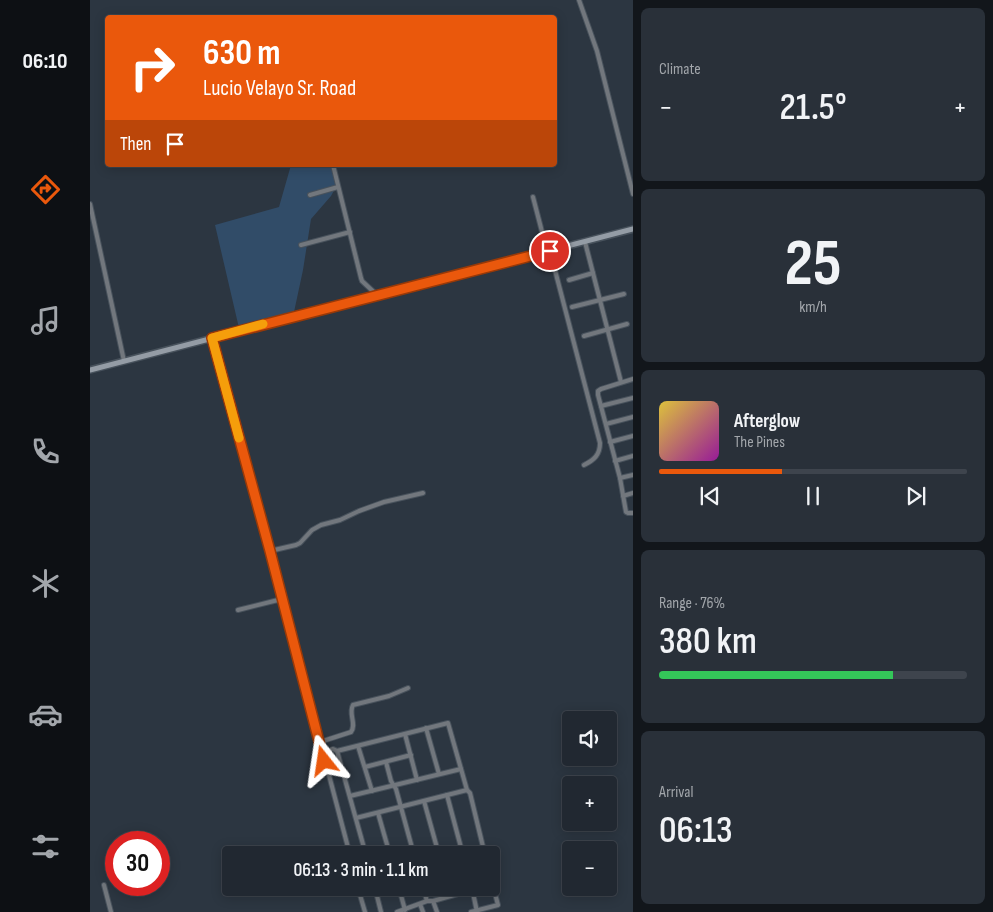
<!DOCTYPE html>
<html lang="en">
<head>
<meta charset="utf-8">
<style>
	body { margin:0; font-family:"Sofia Sans Condensed",sans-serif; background:#293039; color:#f1f3f6; height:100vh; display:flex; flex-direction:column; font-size:19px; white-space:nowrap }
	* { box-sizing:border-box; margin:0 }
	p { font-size:16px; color:#a2a6ab }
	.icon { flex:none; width:28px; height:28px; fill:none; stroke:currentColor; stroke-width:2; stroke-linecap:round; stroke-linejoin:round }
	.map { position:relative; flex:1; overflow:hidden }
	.details { display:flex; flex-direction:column; gap:8px; padding:8px; background:#12161b; width:360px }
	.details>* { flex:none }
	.hud { position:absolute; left:15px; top:15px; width:452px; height:152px; border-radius:5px; box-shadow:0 2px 12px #0003,0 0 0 1px #3e444d; background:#ea580c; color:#fff; overflow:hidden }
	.fabs { position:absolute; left:472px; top:711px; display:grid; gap:10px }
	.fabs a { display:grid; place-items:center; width:55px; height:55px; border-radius:5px; background:#212831; box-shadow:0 2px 12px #0003,0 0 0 1px #3e444d; font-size:25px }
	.speed { position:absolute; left:15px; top:831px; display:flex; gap:10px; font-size:25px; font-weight:700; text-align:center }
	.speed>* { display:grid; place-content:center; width:65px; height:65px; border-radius:50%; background:#212831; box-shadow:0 2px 12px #0003,0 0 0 1px #3e444d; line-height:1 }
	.speed .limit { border:8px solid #d22; background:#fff; color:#111 }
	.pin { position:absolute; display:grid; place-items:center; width:42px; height:42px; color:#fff; margin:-21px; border:2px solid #fff; border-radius:50%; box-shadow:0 1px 5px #0007 }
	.me { position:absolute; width:55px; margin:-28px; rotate:345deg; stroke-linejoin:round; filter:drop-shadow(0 0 4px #0008) }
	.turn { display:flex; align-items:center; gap:18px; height:105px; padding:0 15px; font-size:22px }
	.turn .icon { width:65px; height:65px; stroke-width:2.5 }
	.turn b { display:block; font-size:35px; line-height:42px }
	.then { display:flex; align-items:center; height:48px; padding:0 15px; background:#0003; gap:10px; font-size:19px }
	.big { font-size:38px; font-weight:600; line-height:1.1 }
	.details .tile { flex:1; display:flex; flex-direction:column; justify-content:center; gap:8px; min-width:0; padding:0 18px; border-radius:8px; background:#293039 }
	.details .dial { align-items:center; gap:0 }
	.dial b { font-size:65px; line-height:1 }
	.song { display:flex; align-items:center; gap:15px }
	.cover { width:60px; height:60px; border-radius:8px; background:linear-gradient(135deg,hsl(50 70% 55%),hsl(300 70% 35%)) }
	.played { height:5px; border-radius:2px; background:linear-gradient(90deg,#ea580c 40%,#3e444d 40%) }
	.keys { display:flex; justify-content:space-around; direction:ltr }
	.heat { display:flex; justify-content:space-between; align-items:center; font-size:28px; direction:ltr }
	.charge { height:8px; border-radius:4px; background:linear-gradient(90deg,#34c759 76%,#3e444d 0) }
	.trip { position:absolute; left:132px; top:846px; width:278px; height:50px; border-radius:5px; background:#212831; box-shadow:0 2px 12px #0003,0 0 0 1px #3e444d; font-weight:600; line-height:50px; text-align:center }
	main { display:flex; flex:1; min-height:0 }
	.dock { display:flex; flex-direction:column; width:90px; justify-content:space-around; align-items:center; background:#0d1014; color:#a2a6ab }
	.dock .icon { width:35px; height:35px }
	.dock .current { color:#ea580c }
	.dock b { font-size:22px; color:#f1f3f6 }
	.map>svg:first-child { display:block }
	.green { fill:#314c68 }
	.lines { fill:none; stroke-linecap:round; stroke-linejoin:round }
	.stream { stroke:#041c34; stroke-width:1 }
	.street-casing { stroke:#48525c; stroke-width:6 }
	.secondary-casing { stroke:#48525c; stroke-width:8 }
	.street { stroke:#72777d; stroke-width:4 }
	.secondary { stroke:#949ca5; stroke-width:5 }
	.route-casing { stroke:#983908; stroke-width:12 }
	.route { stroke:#ea580c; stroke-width:9 }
	.slow { stroke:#f59e0b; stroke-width:9 }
</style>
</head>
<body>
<main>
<nav class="dock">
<b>06:10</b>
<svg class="icon current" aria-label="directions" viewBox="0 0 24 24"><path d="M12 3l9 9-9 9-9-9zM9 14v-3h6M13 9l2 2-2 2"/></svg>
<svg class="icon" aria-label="music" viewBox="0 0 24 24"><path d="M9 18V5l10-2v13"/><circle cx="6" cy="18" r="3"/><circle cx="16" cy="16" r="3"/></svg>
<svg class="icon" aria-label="phone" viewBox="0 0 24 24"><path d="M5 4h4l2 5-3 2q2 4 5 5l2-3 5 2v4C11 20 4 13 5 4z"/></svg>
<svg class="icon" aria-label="climate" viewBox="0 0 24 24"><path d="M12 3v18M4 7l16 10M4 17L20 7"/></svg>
<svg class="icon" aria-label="car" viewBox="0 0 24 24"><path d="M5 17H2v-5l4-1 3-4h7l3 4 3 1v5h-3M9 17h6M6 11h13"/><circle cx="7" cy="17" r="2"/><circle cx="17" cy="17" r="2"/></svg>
<svg class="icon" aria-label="filters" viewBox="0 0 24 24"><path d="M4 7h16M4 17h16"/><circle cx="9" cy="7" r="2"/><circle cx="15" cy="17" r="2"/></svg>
</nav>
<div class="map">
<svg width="543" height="912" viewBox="0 0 543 912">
	<rect width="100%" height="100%" fill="#2c3641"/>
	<polygon class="green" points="201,165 244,165 248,183 241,196 221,219 213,270 204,312 149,328 125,225 189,207"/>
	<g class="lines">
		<g class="stream">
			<polyline points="463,253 543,232"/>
			<polyline points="126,341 459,254"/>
			<polyline points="0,373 119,342"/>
		</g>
		<defs>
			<g id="street">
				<polyline points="489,0 507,51 543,194"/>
				<polyline points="243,165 271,278 272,281 287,295"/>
				<polyline points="220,195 248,187"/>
				<polyline points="443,197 457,251"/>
				<polyline points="0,204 34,361"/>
				<polyline points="495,242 531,382"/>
				<polyline points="211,245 260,232"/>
				<path d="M460 251 510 443C510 455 504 460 494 465"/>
				<polyline points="479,280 503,273"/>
				<polyline points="482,307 534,294"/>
				<polyline points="494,336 537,324"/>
				<polyline points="122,338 180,551 260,855"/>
				<polyline points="543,379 511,389 508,391 508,395 530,478 536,512 538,513 543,513"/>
				<polyline points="511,406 543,398"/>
				<polyline points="516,424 543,417"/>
				<polyline points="520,442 543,436"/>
				<polyline points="525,461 543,456"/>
				<polyline points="530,478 543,475"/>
				<polyline points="533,496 543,493"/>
				<polyline points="180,551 206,545 210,543 222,530 231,525 250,520 269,511 294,502 333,493"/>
				<polyline points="148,610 192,599"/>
				<polyline points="336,728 349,774"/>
				<polyline points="315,734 327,780"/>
				<path d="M230 742 261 732C267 724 258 714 263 705L299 696 318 688"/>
				<polyline points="268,746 282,791"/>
				<polyline points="237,751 243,749 247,751 358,723 377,790 380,793 395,855"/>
				<polyline points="247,751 276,855"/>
				<polyline points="296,762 301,781 306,789 324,855"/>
				<polyline points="275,767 321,755"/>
				<polyline points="357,795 373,855"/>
				<polyline points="260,796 371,769"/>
				<polyline points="334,801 349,855"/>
				<polyline points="288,813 300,855"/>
				<polyline points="266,818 377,790"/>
				<polyline points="14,885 21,912"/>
				<polyline points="268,888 275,912"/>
				<polyline points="285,888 291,912"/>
				<polyline points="309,888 315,910"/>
				<polyline points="333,888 337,901"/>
				<polyline points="357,888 360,896"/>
				<polyline points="382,888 387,912"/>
				<polyline points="343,901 347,912"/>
				<polyline points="330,904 333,912"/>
				<polyline points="307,912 337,901 343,901 382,890"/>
				<polyline points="381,912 408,905 401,878"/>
			</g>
			<polyline id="secondary" points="0,370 543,229"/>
		</defs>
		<use href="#street" class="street-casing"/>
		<use href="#secondary" class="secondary-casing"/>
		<use href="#street" class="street"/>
		<use href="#secondary" class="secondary"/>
	</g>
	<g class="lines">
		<defs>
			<polyline id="route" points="234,761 180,551 122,338 460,251"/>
		</defs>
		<use href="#route" class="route-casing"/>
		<use href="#route" class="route"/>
		<polyline class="slow" points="149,438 122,338 173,324"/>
	</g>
</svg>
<div class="fabs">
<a><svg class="icon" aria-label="sound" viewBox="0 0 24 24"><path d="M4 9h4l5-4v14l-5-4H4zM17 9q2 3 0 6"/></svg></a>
<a>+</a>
<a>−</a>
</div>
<div class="speed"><div class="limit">30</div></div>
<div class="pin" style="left:460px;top:251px;background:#d93025"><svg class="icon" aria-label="arrive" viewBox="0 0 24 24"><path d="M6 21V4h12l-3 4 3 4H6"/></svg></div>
<svg class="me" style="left:234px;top:761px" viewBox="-20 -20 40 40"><path d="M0-17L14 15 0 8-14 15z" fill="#ea580c" stroke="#fff" stroke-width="4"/></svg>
<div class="trip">06:13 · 3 min · 1.1 km</div>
<div class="hud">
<div class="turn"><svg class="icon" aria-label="right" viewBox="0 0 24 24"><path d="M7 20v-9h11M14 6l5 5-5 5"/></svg><div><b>630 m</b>Lucio Velayo Sr. Road</div></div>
<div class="then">Then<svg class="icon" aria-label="arrive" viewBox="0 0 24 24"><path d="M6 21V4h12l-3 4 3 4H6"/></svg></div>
</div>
</div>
<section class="details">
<div class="tile"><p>Climate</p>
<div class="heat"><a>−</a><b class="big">21.5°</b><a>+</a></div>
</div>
<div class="tile dial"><b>25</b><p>km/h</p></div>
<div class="tile">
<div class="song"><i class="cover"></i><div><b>Afterglow</b><p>The Pines</p></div></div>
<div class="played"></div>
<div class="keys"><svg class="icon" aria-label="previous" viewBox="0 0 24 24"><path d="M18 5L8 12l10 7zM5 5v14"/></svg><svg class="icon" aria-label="pause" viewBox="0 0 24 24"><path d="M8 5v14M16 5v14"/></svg><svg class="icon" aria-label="next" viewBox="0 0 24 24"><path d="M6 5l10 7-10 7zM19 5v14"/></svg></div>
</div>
<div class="tile"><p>Range · 76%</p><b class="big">380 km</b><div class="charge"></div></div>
<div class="tile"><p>Arrival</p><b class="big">06:13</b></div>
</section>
</main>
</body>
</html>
